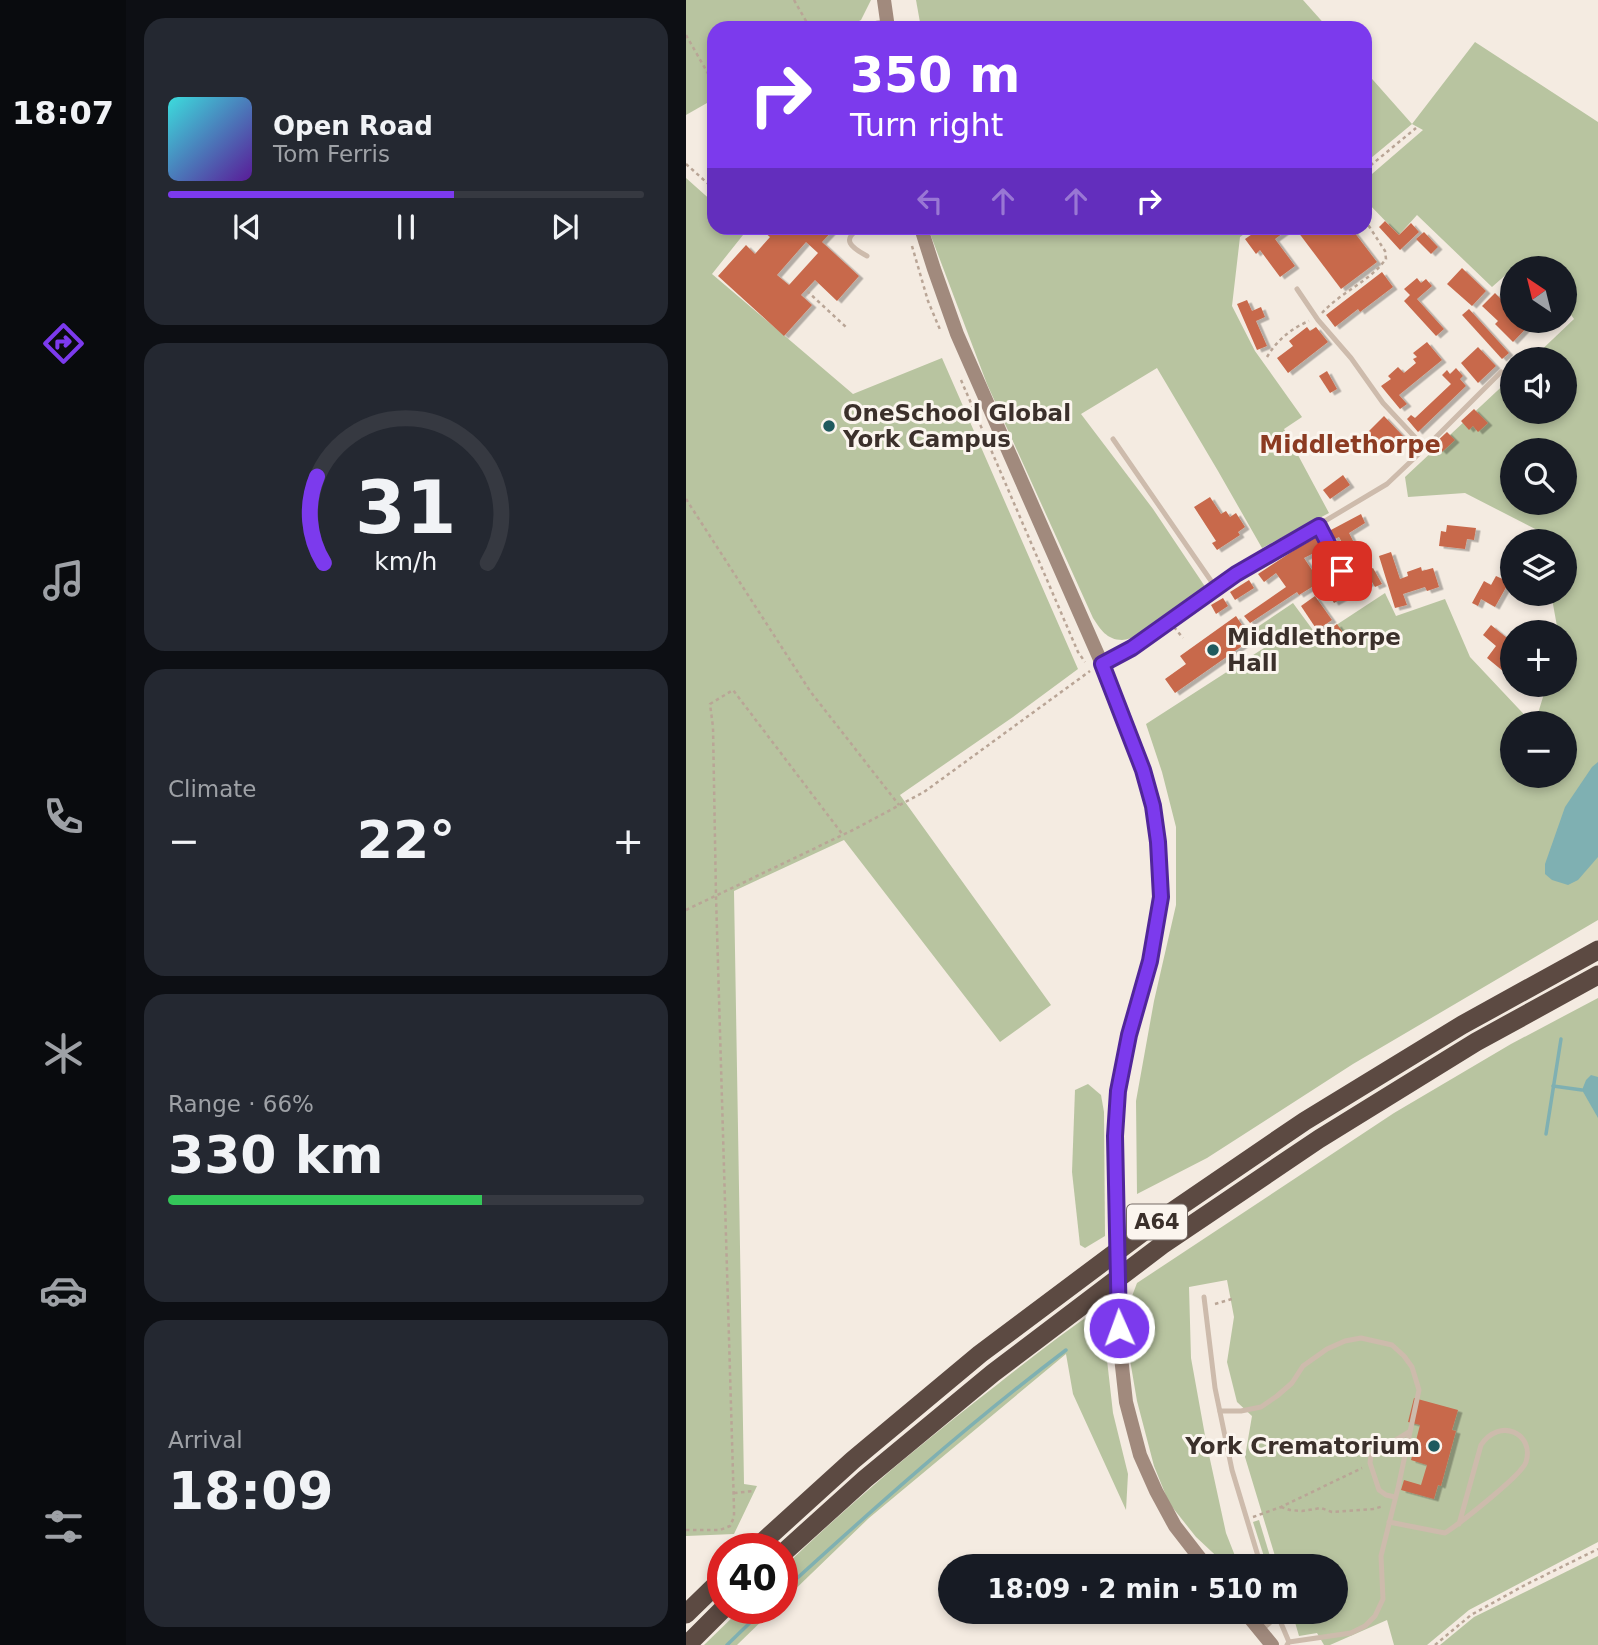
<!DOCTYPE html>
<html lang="en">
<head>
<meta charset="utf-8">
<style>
	body { margin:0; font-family:"DejaVu Sans",sans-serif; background:#242831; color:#f1f3f6; height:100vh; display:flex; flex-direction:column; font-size:26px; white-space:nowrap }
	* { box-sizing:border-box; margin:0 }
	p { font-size:23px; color:#9ea1a6 }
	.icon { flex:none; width:38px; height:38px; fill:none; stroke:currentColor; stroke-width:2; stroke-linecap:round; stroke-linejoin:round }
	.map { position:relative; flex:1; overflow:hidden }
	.drawer { display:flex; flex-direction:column; gap:18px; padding:18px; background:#0d0f14; width:560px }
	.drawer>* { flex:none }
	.hud { position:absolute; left:21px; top:21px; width:665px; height:214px; border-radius:21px; box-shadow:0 4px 10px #0003; background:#7c3aed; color:#fff; overflow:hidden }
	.needle { width:46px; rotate:325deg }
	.fabs { position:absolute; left:814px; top:256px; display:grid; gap:14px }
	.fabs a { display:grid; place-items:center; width:77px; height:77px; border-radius:50%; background:#171b24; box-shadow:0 4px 10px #0003; font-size:35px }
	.speed { position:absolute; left:21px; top:1533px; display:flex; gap:14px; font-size:35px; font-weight:700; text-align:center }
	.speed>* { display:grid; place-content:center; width:91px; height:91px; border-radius:50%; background:#171b24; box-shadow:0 4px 10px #0003; line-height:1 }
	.speed .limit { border:10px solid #d22; background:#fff; color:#111 }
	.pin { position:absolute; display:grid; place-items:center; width:60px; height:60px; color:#fff; margin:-30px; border-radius:14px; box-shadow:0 4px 10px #0006 }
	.me { position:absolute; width:77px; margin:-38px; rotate:358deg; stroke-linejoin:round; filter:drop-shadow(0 0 5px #0008) }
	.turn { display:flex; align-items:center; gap:24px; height:147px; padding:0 28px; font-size:32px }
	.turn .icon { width:91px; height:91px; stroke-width:2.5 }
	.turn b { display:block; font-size:49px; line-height:60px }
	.lanes { display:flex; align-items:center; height:66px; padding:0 28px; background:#0003; justify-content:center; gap:35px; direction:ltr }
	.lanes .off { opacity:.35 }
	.big { font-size:52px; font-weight:800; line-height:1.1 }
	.drawer .card { flex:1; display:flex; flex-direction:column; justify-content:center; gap:10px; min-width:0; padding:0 24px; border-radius:21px; background:#242831 }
	.drawer .dial { align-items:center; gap:0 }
	.dial svg { height:182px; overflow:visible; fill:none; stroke:#363941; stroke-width:7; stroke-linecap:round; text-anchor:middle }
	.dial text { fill:#f1f3f6; stroke:none }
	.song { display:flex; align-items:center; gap:21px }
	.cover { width:84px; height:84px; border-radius:10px; background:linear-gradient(135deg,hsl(180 70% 55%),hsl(270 70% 35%)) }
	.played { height:7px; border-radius:4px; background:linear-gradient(90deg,#7c3aed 60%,#363941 60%) }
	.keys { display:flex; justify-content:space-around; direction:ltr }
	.heat { display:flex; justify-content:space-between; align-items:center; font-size:38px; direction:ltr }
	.charge { height:10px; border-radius:5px; background:linear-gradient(90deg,#34c759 66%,#363941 0) }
	.trip { position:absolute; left:252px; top:1554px; width:410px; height:70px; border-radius:35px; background:#171b24; box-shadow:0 4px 10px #0003; font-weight:800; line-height:70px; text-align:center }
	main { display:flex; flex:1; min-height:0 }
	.menu { display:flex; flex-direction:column; width:126px; justify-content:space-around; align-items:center; background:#090b0e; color:#9ea1a6 }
	.menu .icon { width:49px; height:49px }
	.menu .active { color:#7c3aed }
	.menu b { font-size:32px; color:#f1f3f6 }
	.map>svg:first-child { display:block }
	.green { fill:#b8c4a0; fill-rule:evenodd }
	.water { fill:#7fb0b2 }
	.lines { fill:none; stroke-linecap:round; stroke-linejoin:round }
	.stream { stroke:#7fb0b2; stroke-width:3.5 }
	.building { fill:#c8694b; fill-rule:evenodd; filter:url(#shadow) }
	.path { stroke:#b9a596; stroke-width:2.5; stroke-dasharray:3.5 3.5; stroke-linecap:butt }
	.lane { stroke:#cdbbac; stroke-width:5 }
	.secondary { stroke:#a18a7d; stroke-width:14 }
	.highway { stroke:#5c4a42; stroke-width:19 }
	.route-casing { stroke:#51269a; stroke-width:18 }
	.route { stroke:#7c3aed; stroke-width:12 }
	.poi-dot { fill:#1f5a5e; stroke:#fbf5ee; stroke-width:2.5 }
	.labels { text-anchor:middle; stroke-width:6; stroke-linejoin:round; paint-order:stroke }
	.shield { fill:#fbf5ee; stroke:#756b66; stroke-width:2 }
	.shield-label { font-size:21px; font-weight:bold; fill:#3b302b }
	.poi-label { font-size:23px; font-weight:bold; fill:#3b302b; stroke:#fbf5ee; text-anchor:start }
	.neighbourhood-label { font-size:24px; font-weight:bold; fill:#8c3b22; stroke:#fbf5ee }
</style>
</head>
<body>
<main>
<nav class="menu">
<b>18:07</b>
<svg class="icon active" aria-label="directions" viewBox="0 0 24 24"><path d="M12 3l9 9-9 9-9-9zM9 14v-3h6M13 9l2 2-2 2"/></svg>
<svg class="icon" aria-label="music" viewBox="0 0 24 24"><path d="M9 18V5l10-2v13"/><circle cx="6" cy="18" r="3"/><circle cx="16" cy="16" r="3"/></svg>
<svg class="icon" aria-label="phone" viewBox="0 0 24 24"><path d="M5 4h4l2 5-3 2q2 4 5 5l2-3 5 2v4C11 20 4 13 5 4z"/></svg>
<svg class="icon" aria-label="climate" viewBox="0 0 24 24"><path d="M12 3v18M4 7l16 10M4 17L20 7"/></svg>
<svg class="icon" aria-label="car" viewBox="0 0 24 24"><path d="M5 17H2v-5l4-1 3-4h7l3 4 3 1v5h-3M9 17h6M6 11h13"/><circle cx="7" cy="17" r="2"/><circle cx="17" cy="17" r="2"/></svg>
<svg class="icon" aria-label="filters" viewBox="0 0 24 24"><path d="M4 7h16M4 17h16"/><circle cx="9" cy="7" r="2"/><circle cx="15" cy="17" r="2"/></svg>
</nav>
<section class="drawer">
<div class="card">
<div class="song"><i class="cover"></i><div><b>Open Road</b><p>Tom Ferris</p></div></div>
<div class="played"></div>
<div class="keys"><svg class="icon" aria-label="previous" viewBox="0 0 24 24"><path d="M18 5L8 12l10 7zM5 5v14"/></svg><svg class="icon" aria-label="pause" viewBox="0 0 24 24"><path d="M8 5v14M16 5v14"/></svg><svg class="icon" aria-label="next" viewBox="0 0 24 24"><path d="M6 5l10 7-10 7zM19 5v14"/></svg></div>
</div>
<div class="card dial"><svg viewBox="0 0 100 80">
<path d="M14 69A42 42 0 1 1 86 69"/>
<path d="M14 69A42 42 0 0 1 11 31" stroke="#7c3aed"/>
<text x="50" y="56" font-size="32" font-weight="700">31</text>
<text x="50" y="72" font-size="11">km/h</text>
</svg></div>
<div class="card"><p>Climate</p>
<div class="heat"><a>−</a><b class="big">22°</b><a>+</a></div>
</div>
<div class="card"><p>Range · 66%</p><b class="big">330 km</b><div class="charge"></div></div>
<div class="card"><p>Arrival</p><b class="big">18:09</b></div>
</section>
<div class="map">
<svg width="912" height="1645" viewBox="0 0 912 1645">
	<defs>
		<filter id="shadow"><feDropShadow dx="4.5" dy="2.5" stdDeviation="0" flood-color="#0004"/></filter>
	</defs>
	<rect width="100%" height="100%" fill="#f4ebe1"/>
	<g class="green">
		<polygon points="0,0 185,0 175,20 159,28 28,28 28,99 0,115"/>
		<polygon points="230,0 617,0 642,28 235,28"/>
		<path d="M789 42 912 122V920L667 1064 521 1158 451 1194 450 1101 468 1001 490 905V827L476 772 460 724 578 648 567 630 607 603 632 637 699 593 710 616 759 599 784 657 846 723H826V775H878V723H849L861 684H878V632H872L865 593H878V541H856L855 532 779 493 722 497 719 477 826 377V411H878V359H846L888 319 879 306 878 268H826V275L823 272 806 287 731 215 713 235 679 200V180L737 130 726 124 679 163V71L726 124ZM826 450H878V502H826Z"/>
		<polygon points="0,178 28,203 28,228 52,228 57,235 26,274 167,394 256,358 392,669 327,717 214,795 365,1005 314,1042 158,840 48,891 58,1484 71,1486 48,1534 0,1536"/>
		<path d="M242 228H567L554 237 546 306 569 351 616 417 598 429 643 513 576 548 532 471 471 368 395 414 467 509 520 588C503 600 455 640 436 640 421 640 414 629 407 618L301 384Z"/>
		<polygon points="912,998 912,1542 783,1610 741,1645 708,1645 701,1620 644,1645 638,1645 631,1633 613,1636 606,1612 649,1612 649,1566 592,1566 559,1457 566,1416 551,1402 541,1362 548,1317 541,1280 503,1287 505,1358 520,1441 540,1533 553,1566 541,1566 510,1537 483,1503 468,1466 451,1401 443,1354 443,1304 451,1283 708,1113 825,1044"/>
		<polygon points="402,1084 415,1095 418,1112 419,1236 399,1248 394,1245 386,1172 389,1090"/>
		<path d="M415 1307 427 1413 442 1474 440 1510 387 1394 380 1354 183 1518 96 1602V1569C164 1503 237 1442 312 1384 346 1357 380 1331 415 1307Z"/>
		<polygon points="573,1520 587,1566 581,1566 567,1522"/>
		<polygon points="912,1556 912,1645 754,1645 788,1617"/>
		<polygon points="56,1608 89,1608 51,1645 18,1645"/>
	</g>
	<g class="water">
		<polygon points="912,762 912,857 892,880 882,885 866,880 859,874 859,864 879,807 906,767"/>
		<polygon points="905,1075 912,1077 912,1118 896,1090 900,1080"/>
	</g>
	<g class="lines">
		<g class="stream">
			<polyline points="867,1086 896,1090"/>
			<polyline points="860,1134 875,1039"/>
			<path d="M96 1592C188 1508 281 1425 380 1350"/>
			<polyline points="41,1645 79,1608"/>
		</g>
	</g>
	<g class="building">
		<polygon points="699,221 713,235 725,223 733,232 714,250 693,227"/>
		<path d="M73 228H149L136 242 173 276 151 301 129 280 115 295 126 305 98 336 32 276 60 245 69 254 84 237ZM120 242 132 253 103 285 91 275Z"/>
		<polygon points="575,228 604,228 589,239 609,266 594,277 574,250 570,254 559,239"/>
		<polygon points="609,228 665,228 691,262 655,289"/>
		<polygon points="738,232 752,247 745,254 730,239"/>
		<polygon points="776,268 800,291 786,306 761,284"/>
		<polygon points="696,272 707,287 674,312 672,309 649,327 640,315"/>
		<polygon points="731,278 735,283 740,279 746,286 731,299 758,329 750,336 718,301 724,295 718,289"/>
		<polygon points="809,293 824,308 826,306 826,320 848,320 827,342 809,324 812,321 796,306"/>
		<polygon points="561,300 566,311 575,307 579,317 570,321 581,346 571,350 551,304"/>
		<polygon points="783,309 823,353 816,359 776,315"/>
		<polygon points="621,327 624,331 630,327 642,342 602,373 591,358 607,346 603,341"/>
		<polygon points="741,342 756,360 713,395 721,404 714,409 695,386 705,379 702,376 712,367 718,373 730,363 727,359 731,357 727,353"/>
		<polygon points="792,347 810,366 792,383 775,363"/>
		<polygon points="770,368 777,376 774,379 780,386 732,432 721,419 725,415 729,418 765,384 756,375 761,370 764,374"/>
		<polygon points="641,371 651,389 644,393 633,376"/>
		<polygon points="788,409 802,423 792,432 787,426 783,430 775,421"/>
		<polygon points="698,416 718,437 704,451 696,443 693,445 681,433"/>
		<polygon points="761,432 769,440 756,452 748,444"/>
		<polygon points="657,475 664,485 644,499 637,490"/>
		<polygon points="524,497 535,514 540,511 544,517 550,513 559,527 552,532 554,535 531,550 526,543 530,541 508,507"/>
		<polygon points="675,514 679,523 663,533 682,570 687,568 696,584 689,587 686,582 648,603 642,593 646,590 626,554 618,558 634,582 613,595 611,592 564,623 558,616 600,587 590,573 578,582 572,574 610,549 633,536 638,546 635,548 654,584 674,575 653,537 647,540 643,531"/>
		<polygon points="761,525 790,528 788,540 781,539 779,549 753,546 755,531 760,532"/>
		<polygon points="705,552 714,579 722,576 721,572 735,567 736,571 747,568 753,587 741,591 739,587 717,594 721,605 709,608 693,556"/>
		<polygon points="810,576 823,582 809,607 795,599 792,606 786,603 798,581 805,585"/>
		<polygon points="563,580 568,588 549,600 544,592"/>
		<polygon points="629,596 646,620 631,630 615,606"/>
		<polygon points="537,598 542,606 530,614 525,605"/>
		<polygon points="550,616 558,628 552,633 559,644 489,693 479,679 500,664 494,656"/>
		<polygon points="651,624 658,634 646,642 640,632"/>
		<polygon points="805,625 826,642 826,673 823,676 801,658 810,646 797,635"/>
		<polygon points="728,1398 772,1410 766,1430 770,1431 755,1486 752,1485 748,1499 715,1490 718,1480 735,1485 741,1465 725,1460 734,1425 722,1422"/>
	</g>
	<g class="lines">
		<g class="path">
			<polyline points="108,0 124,28"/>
			<polyline points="0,35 28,84"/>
			<polyline points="0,164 28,189"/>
			<polyline points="679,170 730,128"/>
			<polyline points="226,246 242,301 255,332"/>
			<polyline points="121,291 161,328"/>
			<path d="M636 313C655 292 683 282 700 259L699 251 679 220"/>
			<path d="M581 357C591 340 606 328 623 321"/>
			<polyline points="275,380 392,652 399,662"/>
			<polyline points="0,499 124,691 213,805"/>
			<polyline points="488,627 497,638"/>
			<polyline points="0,910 167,830 238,792 404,671"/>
			<polyline points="529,1304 546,1299"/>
			<polyline points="48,1493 68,1491"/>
			<polyline points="595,1507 604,1510 616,1511 635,1508 646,1512 687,1509 698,1506"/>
			<polyline points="567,1517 595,1507 676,1468"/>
			<polyline points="0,1530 34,1530 44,1526 48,1517 48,1508 30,896 27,727 24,704 47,690 157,835"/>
			<polyline points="749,1645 785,1615 839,1585 912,1549"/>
		</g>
		<g class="lane">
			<polyline points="177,28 191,23 198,22"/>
			<path d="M176 228C153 239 166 248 181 256"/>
			<polyline points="611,289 632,320 665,358 697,403 739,448"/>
			<polyline points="427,439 530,588"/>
			<polyline points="633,526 656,571"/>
			<polyline points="416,664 446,648 550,574 701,484 739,448 815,372"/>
			<polyline points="518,1297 529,1388 546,1470 575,1566"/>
			<polyline points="534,1411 555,1411 575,1407 591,1396 606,1383 617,1366 641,1349 659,1341 675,1338 706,1345 718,1356 726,1367 733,1390 712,1488 695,1556 697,1599 689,1616 679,1626 665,1633 603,1642 601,1645"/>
			<polyline points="709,1497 700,1495 693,1490 684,1463 685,1455 723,1432"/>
			<path d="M703 1522 759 1533C773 1524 836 1475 840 1462 849 1433 813 1417 795 1445L773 1524"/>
			<polyline points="592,1612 592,1616 603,1642"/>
			<polyline points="575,1630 592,1616"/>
		</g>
		<g class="secondary">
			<polyline points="198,0 202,28"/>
			<polyline points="235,228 248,269 271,334 416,664 457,770 467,806 472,842 475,897 464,961 443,1035 432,1091 429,1136 434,1348 440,1402 454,1455 470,1491 489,1526 520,1566"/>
			<polyline points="559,1612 586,1645"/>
		</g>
		<g class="highway">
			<polyline points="69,1549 167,1460 294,1354 465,1226 619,1121 776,1025 912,950"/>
			<polyline points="96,1554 179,1479 307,1373 476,1245 633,1139 790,1042 912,975"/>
			<polyline points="0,1614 37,1578"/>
			<polyline points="1,1645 38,1608"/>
		</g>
	</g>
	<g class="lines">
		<defs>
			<polyline id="route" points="433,1328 429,1136 432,1091 443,1035 464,961 475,897 472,842 467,806 457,770 416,664 446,648 550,574 633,526 656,571"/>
		</defs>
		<use href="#route" class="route-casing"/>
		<use href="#route" class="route"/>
	</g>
	<g class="poi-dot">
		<circle cx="143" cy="426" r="7"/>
		<circle cx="527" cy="650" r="7"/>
		<circle cx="748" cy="1446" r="7"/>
	</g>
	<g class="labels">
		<rect class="shield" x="441" y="1204.5" width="60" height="35" rx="5"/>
		<g class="shield-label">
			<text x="471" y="1229">A64</text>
		</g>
		<g class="poi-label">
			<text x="157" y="421">OneSchool Global<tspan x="157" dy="26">York Campus</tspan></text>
			<text x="541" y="645">Middlethorpe<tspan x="541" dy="26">Hall</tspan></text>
			<text x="734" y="1454" text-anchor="end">York Crematorium</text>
		</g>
		<g class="neighbourhood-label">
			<text x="664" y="453">Middlethorpe</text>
		</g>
	</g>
</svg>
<div class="fabs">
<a><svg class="needle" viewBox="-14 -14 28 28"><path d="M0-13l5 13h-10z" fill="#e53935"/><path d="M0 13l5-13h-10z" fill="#9ea1a6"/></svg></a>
<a><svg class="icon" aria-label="sound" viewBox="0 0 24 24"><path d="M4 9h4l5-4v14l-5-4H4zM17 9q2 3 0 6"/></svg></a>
<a><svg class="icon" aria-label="search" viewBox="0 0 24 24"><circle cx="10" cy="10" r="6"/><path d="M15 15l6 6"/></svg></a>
<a><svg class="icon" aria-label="layers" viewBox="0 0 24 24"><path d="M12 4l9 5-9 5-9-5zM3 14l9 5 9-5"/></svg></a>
<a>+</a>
<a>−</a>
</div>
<div class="speed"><div class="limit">40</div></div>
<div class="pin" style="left:656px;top:571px;background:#d93025"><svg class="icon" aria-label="arrive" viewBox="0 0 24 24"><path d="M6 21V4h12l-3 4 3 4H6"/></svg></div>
<svg class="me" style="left:433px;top:1328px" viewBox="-20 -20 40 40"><circle r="17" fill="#7c3aed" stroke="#fff" stroke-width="3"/><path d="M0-11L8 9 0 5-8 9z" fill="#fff"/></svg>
<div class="trip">18:09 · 2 min · 510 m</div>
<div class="hud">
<div class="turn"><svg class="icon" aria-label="right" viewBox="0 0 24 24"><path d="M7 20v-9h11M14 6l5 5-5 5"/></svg><div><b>350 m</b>Turn right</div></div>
<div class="lanes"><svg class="icon off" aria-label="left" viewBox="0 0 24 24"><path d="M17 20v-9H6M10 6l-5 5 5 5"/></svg><svg class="icon off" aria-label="ahead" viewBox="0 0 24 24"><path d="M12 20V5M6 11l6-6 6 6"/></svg><svg class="icon off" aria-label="ahead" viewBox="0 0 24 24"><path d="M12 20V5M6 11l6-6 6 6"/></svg><svg class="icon" aria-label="right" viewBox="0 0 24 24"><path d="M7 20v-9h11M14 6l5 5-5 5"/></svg></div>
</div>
</div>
</main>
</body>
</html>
